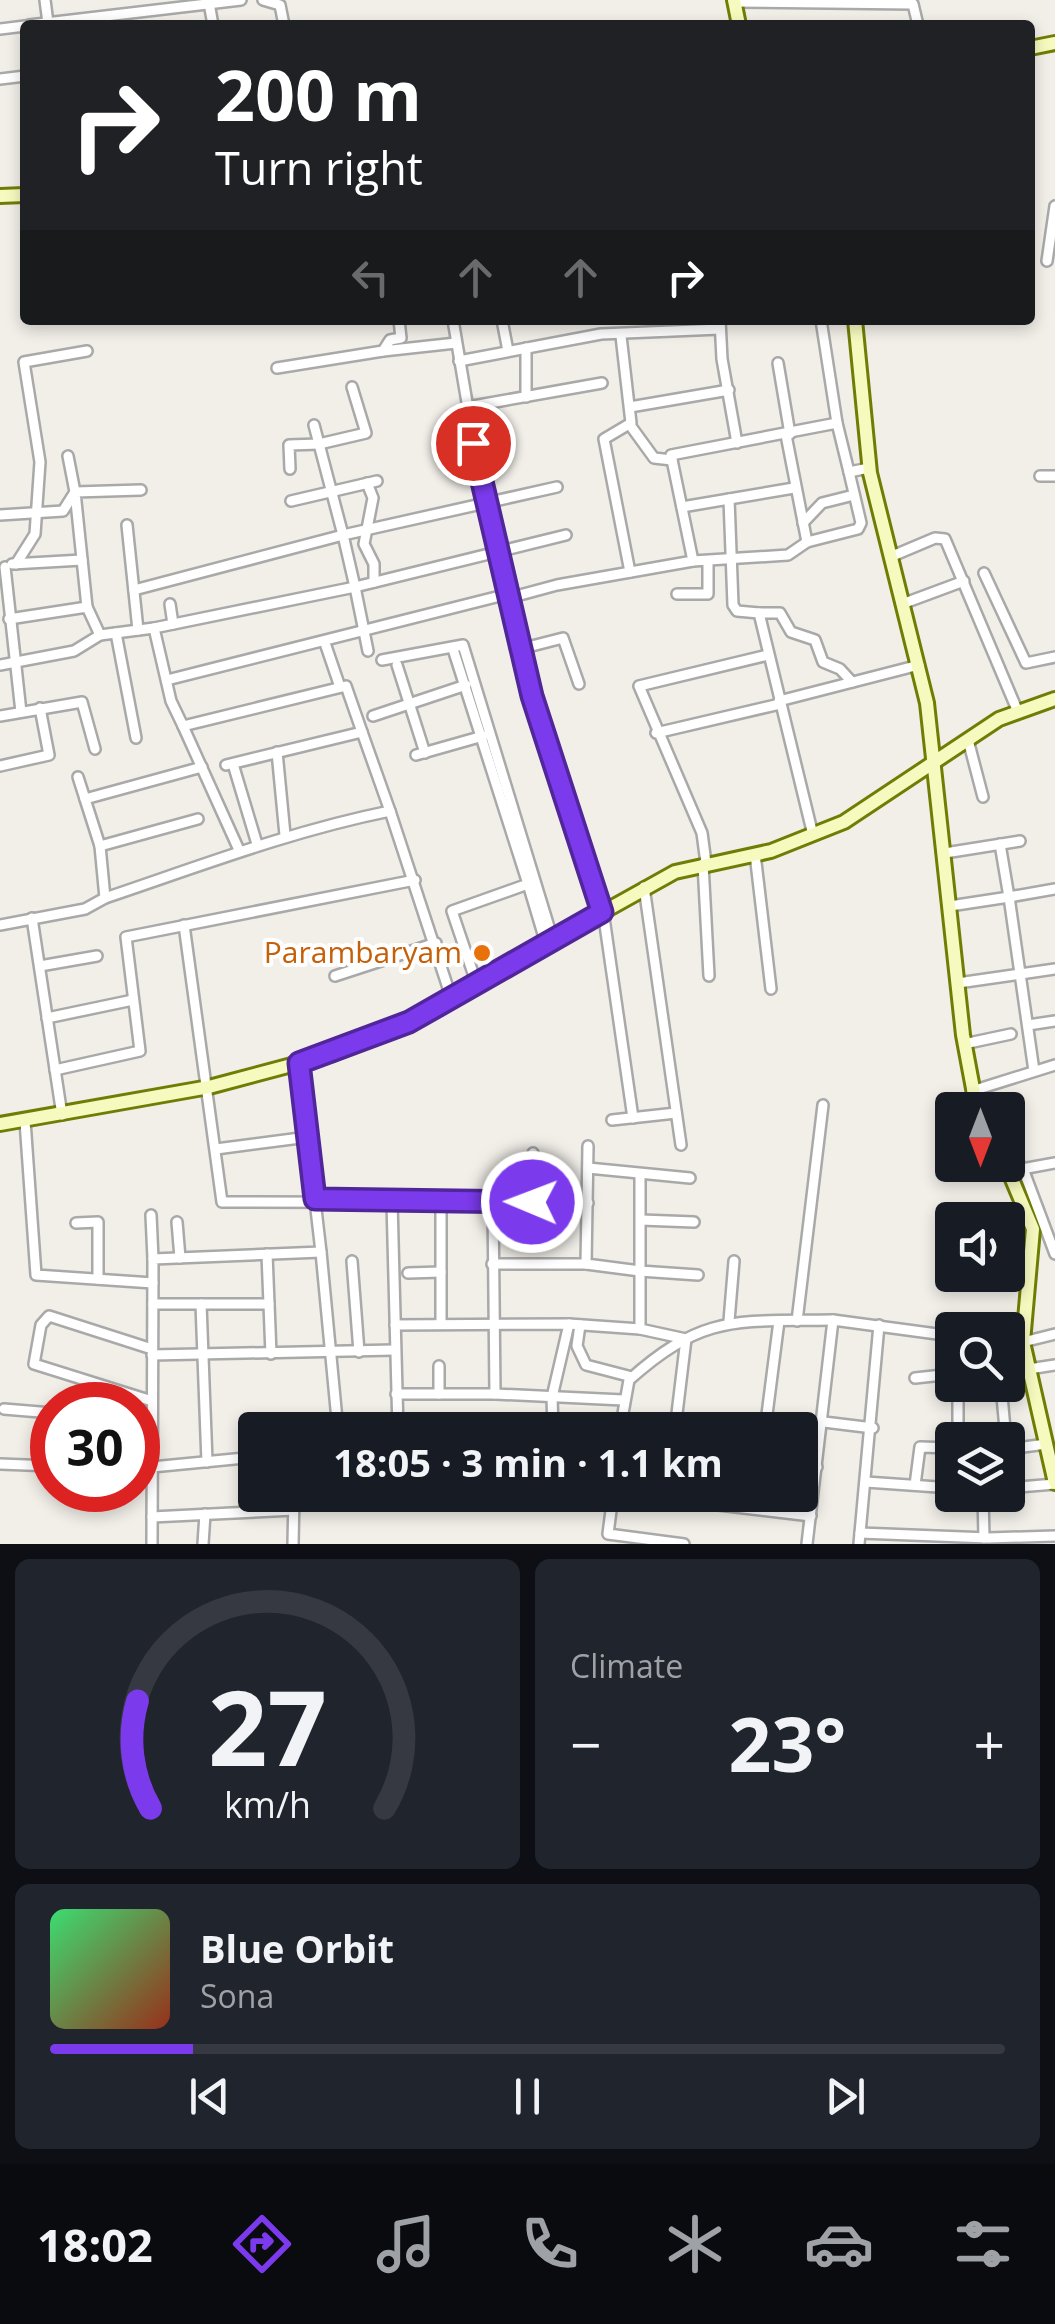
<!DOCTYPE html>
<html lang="en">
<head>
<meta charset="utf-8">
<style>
	body { margin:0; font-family:"Open Sans",sans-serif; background:#20242c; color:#f1f3f6; height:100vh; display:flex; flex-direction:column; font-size:38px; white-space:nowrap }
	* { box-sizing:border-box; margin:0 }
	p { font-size:32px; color:#9ea1a6 }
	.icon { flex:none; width:55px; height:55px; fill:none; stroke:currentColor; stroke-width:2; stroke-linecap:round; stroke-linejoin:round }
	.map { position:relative; height:1544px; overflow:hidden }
	.details { display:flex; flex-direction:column; gap:15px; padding:15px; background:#0d0f14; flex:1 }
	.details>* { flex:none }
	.top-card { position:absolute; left:20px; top:20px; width:1015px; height:305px; border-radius:10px; box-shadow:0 5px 15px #0003; background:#202124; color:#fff; overflow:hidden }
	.needle { width:65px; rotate:180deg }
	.fabs { position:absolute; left:935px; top:1092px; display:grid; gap:20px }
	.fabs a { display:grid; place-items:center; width:90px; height:90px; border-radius:10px; background:#171b24; box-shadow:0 5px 15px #0003; font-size:50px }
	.speed { position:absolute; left:30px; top:1382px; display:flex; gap:20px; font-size:50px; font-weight:700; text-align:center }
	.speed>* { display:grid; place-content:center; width:130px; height:130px; border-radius:50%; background:#171b24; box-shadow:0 5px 15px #0003; line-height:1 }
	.speed .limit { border:15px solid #d22; background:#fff; color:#111 }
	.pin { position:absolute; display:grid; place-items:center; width:85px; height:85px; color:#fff; margin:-42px; border:5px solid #fff; border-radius:50%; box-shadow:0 2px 10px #0007 }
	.me { position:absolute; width:110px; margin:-55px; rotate:271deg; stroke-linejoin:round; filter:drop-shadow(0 0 8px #0008) }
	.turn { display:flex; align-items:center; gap:35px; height:210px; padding:0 30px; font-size:45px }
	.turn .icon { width:130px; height:130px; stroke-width:2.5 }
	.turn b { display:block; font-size:70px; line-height:85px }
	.lanes { display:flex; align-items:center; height:95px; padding:0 30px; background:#0003; justify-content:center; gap:50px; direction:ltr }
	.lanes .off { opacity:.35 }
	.big { font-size:75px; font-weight:700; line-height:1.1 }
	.details .card { flex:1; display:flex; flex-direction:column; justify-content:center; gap:15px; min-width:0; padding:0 35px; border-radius:15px; background:#20242c }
	.details .dial { align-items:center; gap:0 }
	.dial svg { height:260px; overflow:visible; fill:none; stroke:#363941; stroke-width:7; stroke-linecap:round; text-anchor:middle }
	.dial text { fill:#f1f3f6; stroke:none }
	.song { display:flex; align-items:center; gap:30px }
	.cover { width:120px; height:120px; border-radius:15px; background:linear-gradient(135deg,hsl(140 70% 55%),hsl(10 70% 35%)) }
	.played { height:10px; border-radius:5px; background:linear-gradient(90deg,#7c3aed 15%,#363941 15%) }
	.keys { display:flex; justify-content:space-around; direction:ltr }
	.heat { display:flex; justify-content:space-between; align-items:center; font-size:55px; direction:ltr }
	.details .tiles { flex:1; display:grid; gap:15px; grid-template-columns:1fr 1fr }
	.card:last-child { grid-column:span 2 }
	.trip { position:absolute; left:238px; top:1412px; width:580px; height:100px; border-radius:10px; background:#171b24; box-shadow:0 5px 15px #0003; font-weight:700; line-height:100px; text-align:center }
	.tabs { display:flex; height:160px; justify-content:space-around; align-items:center; background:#090b0e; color:#9ea1a6 }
	.tabs .icon { width:70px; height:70px }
	.tabs .active { color:#7c3aed }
	.tabs b { font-size:45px; color:#f1f3f6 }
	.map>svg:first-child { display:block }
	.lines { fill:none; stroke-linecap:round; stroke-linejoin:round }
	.street-casing { stroke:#a9a9a9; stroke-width:14 }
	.secondary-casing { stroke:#707d05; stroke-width:18 }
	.street { stroke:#fff; stroke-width:9 }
	.secondary { stroke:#f7fabf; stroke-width:12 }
	.route-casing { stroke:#51269a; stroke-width:25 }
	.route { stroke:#7c3aed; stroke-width:18 }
	.food-dot { fill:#e8710a; stroke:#fff; stroke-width:4 }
	.labels { text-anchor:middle; stroke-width:8; stroke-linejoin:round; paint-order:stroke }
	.food-label { font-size:30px; fill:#c56008; stroke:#fff; text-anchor:end }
</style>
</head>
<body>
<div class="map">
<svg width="1055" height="1544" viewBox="0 0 1055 1544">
	<rect width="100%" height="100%" fill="#f2efe9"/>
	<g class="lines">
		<defs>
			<g id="street">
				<polyline points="45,0 48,23"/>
				<polyline points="263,0 280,5 284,25"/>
				<polyline points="735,2 913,4 918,25"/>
				<polyline points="209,3 213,25"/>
				<polyline points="29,25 241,0"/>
				<polyline points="0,29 25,26"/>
				<polyline points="0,79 25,76"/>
				<polyline points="1047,261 1055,206"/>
				<polyline points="453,320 480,479 532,696 603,911 633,1118"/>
				<polyline points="502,320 508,351"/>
				<polyline points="720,320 722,359 737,443"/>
				<polyline points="821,320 837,423"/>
				<polyline points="621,336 631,423 604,439 630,572"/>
				<polyline points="526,348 526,397"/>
				<polyline points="383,351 456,343"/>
				<polyline points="459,361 601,334 720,329"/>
				<polyline points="778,363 790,434"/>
				<polyline points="277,368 383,351 390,340 401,338 399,320"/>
				<polyline points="467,407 602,383"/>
				<polyline points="630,407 729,390"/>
				<polyline points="630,425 654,458 672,460"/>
				<polyline points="786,435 807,542"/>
				<polyline points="290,469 289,445 319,444 366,433 352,387"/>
				<polyline points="1040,476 1055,476"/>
				<polyline points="367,483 373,498 364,544 374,564 374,582"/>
				<polyline points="557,487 343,535 355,587 566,535"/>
				<polyline points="729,499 733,605 737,611 759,613 813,835"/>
				<polyline points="291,501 377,481"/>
				<polyline points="682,507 794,488"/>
				<polyline points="0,515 63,511 75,492 68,456"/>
				<polyline points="803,523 822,503 854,495"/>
				<polyline points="127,525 138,630"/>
				<polyline points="890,557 935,538 945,539 1018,712"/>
				<polyline points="693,561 788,555 807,542 858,529 861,523 849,472"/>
				<polyline points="12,564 82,560"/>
				<polyline points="16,564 35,534 40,462 24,362 87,351"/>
				<polyline points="5,567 21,712"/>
				<polyline points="984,573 1026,663 1055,657"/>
				<polyline points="134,590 343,535 314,425"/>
				<polyline points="677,594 708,594 708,561"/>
				<polyline points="509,598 557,585 693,561 671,455 837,423 849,472 869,468"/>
				<polyline points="170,604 173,624"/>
				<polyline points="902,604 964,581"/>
				<polyline points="87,607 75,492 141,490"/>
				<polyline points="759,613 780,613 791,632 815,640 823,662 840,669 852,682"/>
				<polyline points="9,619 87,607 100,635 154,628"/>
				<polyline points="116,633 136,738"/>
				<polyline points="325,643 340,687"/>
				<polyline points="453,649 528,884 452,911 477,985"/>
				<polyline points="520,649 563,638 579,684"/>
				<polyline points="382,660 463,645 553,940"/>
				<polyline points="0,665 74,651 100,635"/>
				<polyline points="397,665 425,753"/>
				<polyline points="167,680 508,594"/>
				<polyline points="779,701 919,665"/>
				<polyline points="0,716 82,702 95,749"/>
				<polyline points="373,716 466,685"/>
				<polyline points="183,726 239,850"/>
				<polyline points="362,732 346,686 183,726 171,701 154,628 355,587 368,651"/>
				<polyline points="656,733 780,704"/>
				<polyline points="968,740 983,797"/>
				<polyline points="277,752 285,835"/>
				<polyline points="416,755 483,736"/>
				<polyline points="233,764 257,844"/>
				<polyline points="226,765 362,732 390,811"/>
				<polyline points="0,766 49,755 40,708"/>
				<polyline points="78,777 85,799"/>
				<polyline points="1000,844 1009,897 1055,889"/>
				<polyline points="100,846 198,819"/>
				<polyline points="945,853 1020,841"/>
				<polyline points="755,854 771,989"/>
				<polyline points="706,863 702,833 639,686 768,655"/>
				<polyline points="703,864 709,976"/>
				<polyline points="528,884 546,944"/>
				<polyline points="644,887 681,1145"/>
				<path d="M105 898C200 866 291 831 390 811L452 1000"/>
				<polyline points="950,906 1009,897 1034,1071"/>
				<polyline points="32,918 62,1115"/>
				<polyline points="0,925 85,909 105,898 100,846 85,799 202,767"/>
				<polyline points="184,925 222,1202 588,1203"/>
				<polyline points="40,966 97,956"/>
				<polyline points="335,976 436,943"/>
				<polyline points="958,983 1055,969"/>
				<polyline points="47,1018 133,1000"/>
				<polyline points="1028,1025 1055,1021"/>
				<polyline points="964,1044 1011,1034"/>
				<polyline points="55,1070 140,1051 126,937 415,880"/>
				<polyline points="972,1091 1055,1065"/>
				<polyline points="612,1120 676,1113"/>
				<polyline points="25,1121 36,1275 153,1283"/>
				<polyline points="1008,1144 1025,1174 1055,1254"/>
				<polyline points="588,1146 586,1264 640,1271 640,1329 686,1339 675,1430"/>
				<polyline points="216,1149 308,1137"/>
				<polyline points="588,1168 690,1178"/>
				<polyline points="1022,1169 1055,1163"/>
				<polyline points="640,1175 640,1271 698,1275"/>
				<polyline points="392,1202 398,1430"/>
				<polyline points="493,1202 495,1394 623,1400"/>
				<polyline points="532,1202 533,1153"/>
				<polyline points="151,1215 153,1259"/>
				<polyline points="641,1220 694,1222"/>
				<polyline points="177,1222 180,1258"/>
				<polyline points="76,1223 98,1222 98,1279"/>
				<polyline points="321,1252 338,1430"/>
				<polyline points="267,1254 271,1354"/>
				<polyline points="352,1261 359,1352"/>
				<polyline points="492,1264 586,1264"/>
				<polyline points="408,1273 441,1272"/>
				<polyline points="153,1304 269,1304"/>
				<polyline points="201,1304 207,1462"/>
				<polyline points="729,1321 734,1261"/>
				<polyline points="797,1321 823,1105"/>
				<polyline points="441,1324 441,1199"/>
				<polyline points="395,1325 569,1324 640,1329"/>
				<polyline points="580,1325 577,1346 586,1365 632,1377"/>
				<polyline points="1008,1339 1023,1342 1055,1334"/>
				<polyline points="152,1355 394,1350"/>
				<polyline points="439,1366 439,1394"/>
				<polyline points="1029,1369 1055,1365"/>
				<polyline points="915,1378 952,1374"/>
				<polyline points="958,1385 958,1440"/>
				<polyline points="1001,1385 1006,1440"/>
				<polyline points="396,1394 495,1394"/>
				<polyline points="152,1401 34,1364 41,1325 49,1316 152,1349"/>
				<polyline points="4,1409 52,1413"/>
				<polyline points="824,1422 873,1428"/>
				<polyline points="553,1430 552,1397 569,1324"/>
				<path d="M620 1430 629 1380C705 1312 739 1322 833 1320"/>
				<polyline points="765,1430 779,1321"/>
				<polyline points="1008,1449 1046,1444"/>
				<polyline points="0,1464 52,1466"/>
				<polyline points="800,1465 817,1467"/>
				<polyline points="152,1467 255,1457"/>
				<polyline points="866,1482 952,1488"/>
				<polyline points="915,1485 920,1447 952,1448"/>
				<polyline points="1008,1488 1055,1484"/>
				<polyline points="613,1495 608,1534 684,1544"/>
				<polyline points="634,1495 811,1516"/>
				<polyline points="983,1495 984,1538"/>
				<polyline points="152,1517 294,1510"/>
				<polyline points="860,1533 988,1538 1055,1536"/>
				<polyline points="152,1544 153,1259 321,1252 299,1063"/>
				<polyline points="203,1544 205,1514"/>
				<polyline points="293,1544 294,1495"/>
				<polyline points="807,1544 833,1320 952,1336"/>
				<polyline points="859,1544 879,1325"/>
			</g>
			<g id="secondary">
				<polyline points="734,0 739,25"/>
				<polyline points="1030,48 1055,43"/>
				<polyline points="0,196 25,195"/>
				<polyline points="855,320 870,473 927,703 963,1035 977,1110"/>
				<polyline points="0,1124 209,1087 333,1054 386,1033 675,872 771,851 844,822 999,719 1055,699"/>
				<polyline points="1006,1165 1033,1229 1023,1342 1055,1483"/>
			</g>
		</defs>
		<use href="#street" class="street-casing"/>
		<use href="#secondary" class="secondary-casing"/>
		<use href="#street" class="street"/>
		<use href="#secondary" class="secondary"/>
	</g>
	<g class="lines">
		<defs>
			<polyline id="route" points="473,443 532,696 602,912 409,1022 299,1063 315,1199 532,1202"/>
		</defs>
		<use href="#route" class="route-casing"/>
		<use href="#route" class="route"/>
	</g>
	<circle class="food-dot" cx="482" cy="953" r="10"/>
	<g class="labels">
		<g class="food-label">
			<text x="462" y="963">Parambaryam</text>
		</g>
	</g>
</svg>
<div class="fabs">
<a><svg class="needle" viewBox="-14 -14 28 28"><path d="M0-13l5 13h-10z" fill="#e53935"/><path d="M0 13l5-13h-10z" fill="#9ea1a6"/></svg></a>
<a><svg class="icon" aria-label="sound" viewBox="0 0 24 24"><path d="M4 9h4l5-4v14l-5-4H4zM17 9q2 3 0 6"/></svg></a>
<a><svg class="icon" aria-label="search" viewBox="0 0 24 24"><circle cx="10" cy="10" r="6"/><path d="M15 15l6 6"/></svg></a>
<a><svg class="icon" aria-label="layers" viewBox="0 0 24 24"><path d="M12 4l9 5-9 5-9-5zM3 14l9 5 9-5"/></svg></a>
</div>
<div class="speed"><div class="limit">30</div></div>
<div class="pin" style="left:473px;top:443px;background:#d93025"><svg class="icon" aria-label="arrive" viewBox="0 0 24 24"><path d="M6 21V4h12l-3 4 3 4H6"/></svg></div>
<svg class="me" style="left:532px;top:1202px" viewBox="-20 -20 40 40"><circle r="17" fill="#7c3aed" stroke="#fff" stroke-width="3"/><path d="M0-11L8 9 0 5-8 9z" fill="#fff"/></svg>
<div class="trip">18:05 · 3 min · 1.1 km</div>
<div class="top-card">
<div class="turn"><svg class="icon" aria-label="right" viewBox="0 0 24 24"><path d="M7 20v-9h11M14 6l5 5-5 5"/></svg><div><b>200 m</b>Turn right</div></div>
<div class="lanes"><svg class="icon off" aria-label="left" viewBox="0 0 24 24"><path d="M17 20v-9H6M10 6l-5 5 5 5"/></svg><svg class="icon off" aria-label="ahead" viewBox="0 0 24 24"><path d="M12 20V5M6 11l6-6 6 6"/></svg><svg class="icon off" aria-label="ahead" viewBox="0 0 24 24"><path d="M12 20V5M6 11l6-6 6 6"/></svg><svg class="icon" aria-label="right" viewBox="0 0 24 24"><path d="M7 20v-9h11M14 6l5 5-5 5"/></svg></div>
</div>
</div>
<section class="details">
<div class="tiles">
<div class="card dial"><svg viewBox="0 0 100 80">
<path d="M14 69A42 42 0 1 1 86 69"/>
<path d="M14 69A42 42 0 0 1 10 36" stroke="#7c3aed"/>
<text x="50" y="56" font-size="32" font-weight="700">27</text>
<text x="50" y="72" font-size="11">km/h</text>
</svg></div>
<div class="card"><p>Climate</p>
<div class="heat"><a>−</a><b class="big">23°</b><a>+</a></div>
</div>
<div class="card">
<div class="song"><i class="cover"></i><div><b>Blue Orbit</b><p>Sona</p></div></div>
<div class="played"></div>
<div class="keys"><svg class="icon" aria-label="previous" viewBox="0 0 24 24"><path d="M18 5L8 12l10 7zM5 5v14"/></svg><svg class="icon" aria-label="pause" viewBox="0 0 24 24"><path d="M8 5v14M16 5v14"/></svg><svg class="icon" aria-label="next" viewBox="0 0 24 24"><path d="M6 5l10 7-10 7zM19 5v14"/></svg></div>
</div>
</div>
</section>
<nav class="tabs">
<b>18:02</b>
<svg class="icon active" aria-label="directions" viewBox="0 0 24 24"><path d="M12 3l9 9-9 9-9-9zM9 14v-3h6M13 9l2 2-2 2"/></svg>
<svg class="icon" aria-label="music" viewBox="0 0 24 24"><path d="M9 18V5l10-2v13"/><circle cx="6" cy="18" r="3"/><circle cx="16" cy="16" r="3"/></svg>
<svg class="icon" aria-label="phone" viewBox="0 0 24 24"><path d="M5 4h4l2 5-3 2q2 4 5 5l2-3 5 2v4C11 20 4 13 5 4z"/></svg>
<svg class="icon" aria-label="climate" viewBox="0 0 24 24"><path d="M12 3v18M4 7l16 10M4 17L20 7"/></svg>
<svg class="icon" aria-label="car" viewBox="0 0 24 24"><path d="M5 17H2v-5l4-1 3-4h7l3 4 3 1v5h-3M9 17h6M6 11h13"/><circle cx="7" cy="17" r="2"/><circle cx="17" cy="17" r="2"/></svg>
<svg class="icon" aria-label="filters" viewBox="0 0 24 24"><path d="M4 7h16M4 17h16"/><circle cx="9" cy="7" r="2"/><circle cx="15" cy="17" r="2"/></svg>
</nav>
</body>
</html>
